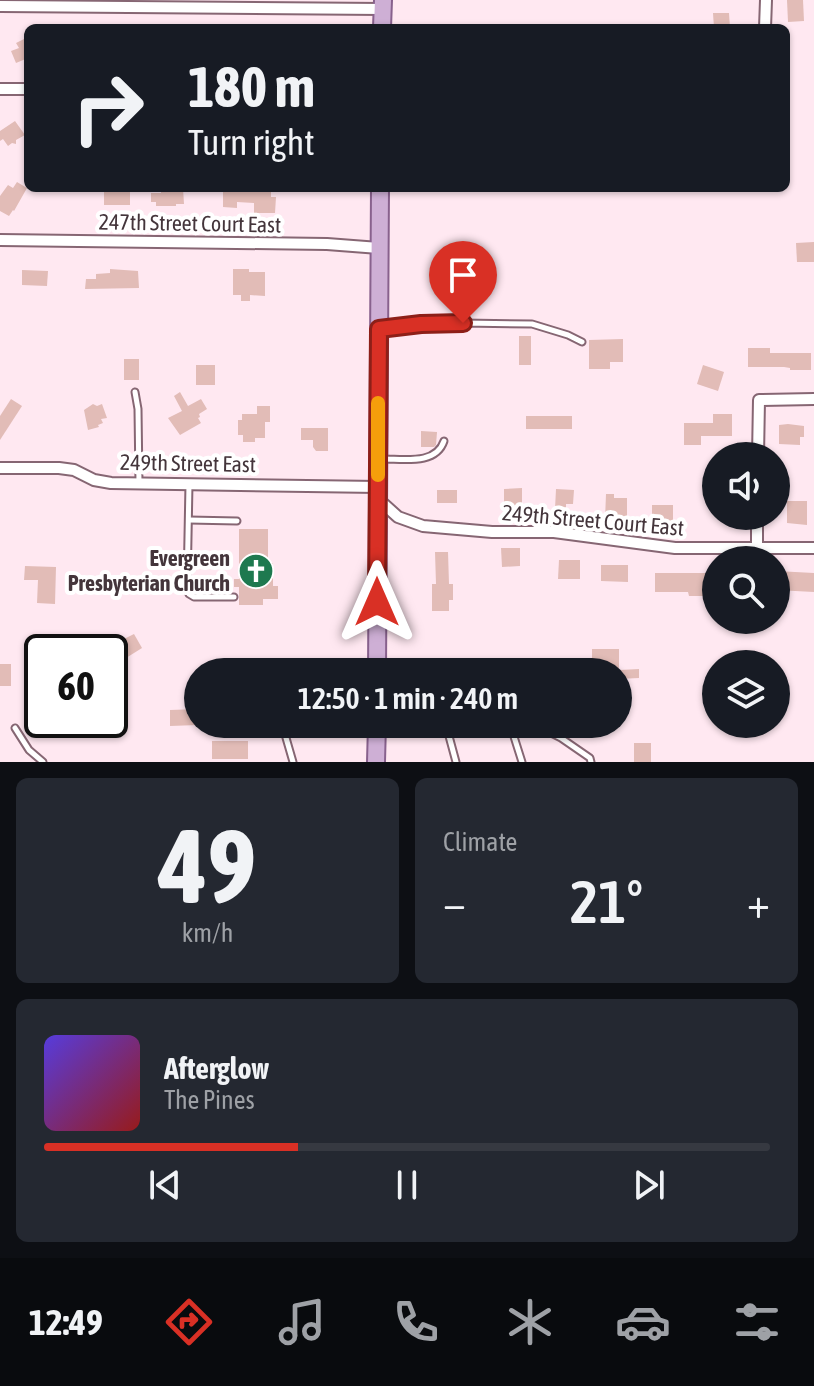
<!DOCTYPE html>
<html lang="en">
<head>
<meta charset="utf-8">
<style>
	body { margin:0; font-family:"Asap Condensed",sans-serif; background:#242831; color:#f1f3f6; height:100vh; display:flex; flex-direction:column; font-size:30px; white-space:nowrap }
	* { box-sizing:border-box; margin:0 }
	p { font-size:26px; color:#9ea1a6 }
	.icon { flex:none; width:44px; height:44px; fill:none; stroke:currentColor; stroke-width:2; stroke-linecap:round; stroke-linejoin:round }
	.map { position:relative; height:762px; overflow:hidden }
	.sheet { display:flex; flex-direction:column; gap:16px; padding:16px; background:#0d0f14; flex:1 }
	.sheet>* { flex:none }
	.guide { position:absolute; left:24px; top:24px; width:766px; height:168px; border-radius:12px; box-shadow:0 2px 6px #0004; background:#171b24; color:#f1f3f6; overflow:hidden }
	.buttons { position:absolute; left:702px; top:442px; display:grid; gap:16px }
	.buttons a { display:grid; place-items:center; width:88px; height:88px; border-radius:50%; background:#171b24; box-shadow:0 2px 6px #0004; font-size:40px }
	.speed { position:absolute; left:24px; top:634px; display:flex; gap:16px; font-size:40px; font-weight:700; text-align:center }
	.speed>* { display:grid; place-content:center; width:104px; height:104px; border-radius:50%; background:#171b24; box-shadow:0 2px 6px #0004; line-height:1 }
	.speed .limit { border:4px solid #111; border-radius:12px; background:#fff; color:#111 }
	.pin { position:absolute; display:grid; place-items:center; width:68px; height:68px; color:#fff; margin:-82px -34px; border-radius:50% 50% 50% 0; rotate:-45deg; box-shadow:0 0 8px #0007 }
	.pin .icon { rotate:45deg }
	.me { position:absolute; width:88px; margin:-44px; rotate:0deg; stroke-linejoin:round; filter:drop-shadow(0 0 6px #0008) }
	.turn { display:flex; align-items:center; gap:28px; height:168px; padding:0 32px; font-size:36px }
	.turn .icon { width:104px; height:104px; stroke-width:2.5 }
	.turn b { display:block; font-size:56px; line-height:68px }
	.big { font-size:60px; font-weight:600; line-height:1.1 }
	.sheet .tile { flex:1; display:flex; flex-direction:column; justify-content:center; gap:12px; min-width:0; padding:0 28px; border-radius:12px; background:#242831 }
	.sheet .dial { align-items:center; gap:0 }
	.dial b { font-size:104px; line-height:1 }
	.song { display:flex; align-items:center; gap:24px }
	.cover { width:96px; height:96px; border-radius:12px; background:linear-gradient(135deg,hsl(250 70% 55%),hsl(0 70% 35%)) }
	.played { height:8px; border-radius:4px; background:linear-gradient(90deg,#d93025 35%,#363941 35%) }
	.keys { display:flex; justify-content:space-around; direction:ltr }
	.heat { display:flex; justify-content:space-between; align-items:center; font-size:44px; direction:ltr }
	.sheet .tiles { flex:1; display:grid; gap:16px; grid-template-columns:1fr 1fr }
	.tile:last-child { grid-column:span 2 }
	.trip { position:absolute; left:184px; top:658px; width:448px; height:80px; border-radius:40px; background:#171b24; box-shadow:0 2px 6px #0004; font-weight:600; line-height:80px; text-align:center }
	.menu { display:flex; height:128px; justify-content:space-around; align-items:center; background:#090b0e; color:#9ea1a6 }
	.menu .icon { width:56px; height:56px }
	.menu .current { color:#d93025 }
	.menu b { font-size:36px; color:#f1f3f6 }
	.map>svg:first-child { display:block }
	.building { fill:#e2bcb7 }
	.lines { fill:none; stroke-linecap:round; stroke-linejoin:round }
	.lane-casing { stroke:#866673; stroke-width:9 }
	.street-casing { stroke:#866673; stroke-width:14 }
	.primary-casing { stroke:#88618d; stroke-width:20 }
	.lane { stroke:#fff; stroke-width:5 }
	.street { stroke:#fff; stroke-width:10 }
	.primary { stroke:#ceafd5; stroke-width:16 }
	.route-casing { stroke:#8d1f18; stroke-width:20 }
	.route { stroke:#d93025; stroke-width:14 }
	.slow { stroke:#f59e0b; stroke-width:14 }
	.labels { text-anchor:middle; stroke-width:8; stroke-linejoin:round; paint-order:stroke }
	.street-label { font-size:22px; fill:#44353b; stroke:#fff }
	.poi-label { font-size:22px; font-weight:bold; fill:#44353b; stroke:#fff; text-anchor:end }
</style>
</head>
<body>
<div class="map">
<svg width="814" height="762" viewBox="0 0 814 762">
	<rect width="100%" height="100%" fill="#ffe8f1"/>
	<g class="building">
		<polygon points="787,0 803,0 804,21 788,22"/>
		<polygon points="713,13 729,13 730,28 714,28"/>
		<polygon points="28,37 28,58 16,63 11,51 19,48 16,43"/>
		<polygon points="15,121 25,135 16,140 16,144 12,143 8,146 3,139 0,141 0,131"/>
		<polygon points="17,182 27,188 14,211 13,210 9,216 0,211 0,196 8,185 13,188"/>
		<polygon points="161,188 183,188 184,204 176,204 176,206 156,206 156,202 151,202 151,193 161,193"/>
		<polygon points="223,188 271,188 271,197 276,197 275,213 254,213 254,203 237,202 237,208 223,207"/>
		<rect x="104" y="189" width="26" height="16"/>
		<polygon points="814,242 814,262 797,262 796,243"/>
		<polygon points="110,269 138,271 139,288 85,289 86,279 96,279 96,274 110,273"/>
		<polygon points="233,269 249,269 249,272 265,272 265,296 250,295 250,301 241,301 241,295 233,295"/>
		<polygon points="22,270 48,271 47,286 22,285"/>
		<rect x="519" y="336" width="12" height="29"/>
		<polygon points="623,339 623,362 610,362 610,369 589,369 589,340"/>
		<polygon points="748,348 770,348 770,353 811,353 811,370 790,370 790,368 784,367 748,367"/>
		<rect x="124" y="359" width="15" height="21"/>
		<rect x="196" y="365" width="19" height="20"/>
		<polygon points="703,365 724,372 718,391 697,384"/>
		<polygon points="180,392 188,406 201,399 207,409 199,414 200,417 198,418 201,423 180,435 168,418 182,411 174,396"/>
		<polygon points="11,399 22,406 0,440 0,416"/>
		<polygon points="93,404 97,406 102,404 107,418 101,419 103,423 98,425 99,427 88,430 84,410"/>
		<polygon points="257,406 270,406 270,422 265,422 265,438 255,438 255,442 243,442 243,435 238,435 238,420 242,420 242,414 257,414"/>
		<polygon points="713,414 732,414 732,436 701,436 701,445 684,445 684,423 713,423"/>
		<rect x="526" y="416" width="46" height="13"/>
		<polygon points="788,424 804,426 804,437 800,437 800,445 779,444 779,425"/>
		<polygon points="301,428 328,428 328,451 316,451 313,447 313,440 301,440"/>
		<polygon points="421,431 437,432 436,445 434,447 421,447"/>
		<polygon points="522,488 522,507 504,507 504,489"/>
		<polygon points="556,489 574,490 573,504 566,504 566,509 555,509"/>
		<rect x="437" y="490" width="20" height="13"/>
		<polygon points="606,494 614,494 614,498 627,498 627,517 613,517 613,520 605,520"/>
		<polygon points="787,501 807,501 807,525 787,523"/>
		<rect x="652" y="505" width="21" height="19"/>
		<polygon points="239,529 268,529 268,563 273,563 273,586 278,586 278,599 263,599 263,605 239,605 239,587 234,587 234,579 239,579"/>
		<polygon points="501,548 520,548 520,566 502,567"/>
		<polygon points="435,552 448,552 449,584 453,584 453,600 449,600 449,611 432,611 432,584 436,584"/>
		<polygon points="559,560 580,560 580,579 558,579"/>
		<polygon points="601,565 628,565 628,582 601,581"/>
		<polygon points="25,566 56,567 55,604 37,603 38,580 24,580"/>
		<polygon points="776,571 814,573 814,592 776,590"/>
		<polygon points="655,573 708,573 708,596 689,596 688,592 655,592"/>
		<polygon points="134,634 142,648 110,668 110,646"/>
		<polygon points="592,649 619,649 619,670 639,669 639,678 618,679 618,672 592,672"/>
		<rect x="0" y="664" width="11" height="22"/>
		<polygon points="198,709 198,725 170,726 170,710"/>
		<rect x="212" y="741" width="36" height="18"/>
		<rect x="634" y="743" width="17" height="19"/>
	</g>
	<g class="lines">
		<defs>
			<g id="lane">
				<polyline points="384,328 421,324 463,323 532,324 568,335 582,342"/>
				<polyline points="135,392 138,409 139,483"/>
				<path d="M383 459C404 459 436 465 444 441"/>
				<polyline points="189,484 187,589 189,594 194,597 234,597"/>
				<polyline points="189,520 237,521"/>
				<polyline points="286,672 287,670 297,663"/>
				<polyline points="282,724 293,762"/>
				<polyline points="510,724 522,762"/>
				<polyline points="533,724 561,738 590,758 591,762"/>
				<polyline points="382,725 450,724"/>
				<polyline points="446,725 456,762"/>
				<polyline points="15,728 29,750 43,762"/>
			</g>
			<g id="street">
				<polyline points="0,6 383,9"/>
				<polyline points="765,28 766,0"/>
				<polyline points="0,89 28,89"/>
				<polyline points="0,240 327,244 379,248"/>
				<polyline points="758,456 759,400 814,399"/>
				<polyline points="0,468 59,468 74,470 94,480 111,483 378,487"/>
				<polyline points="378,499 398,517 423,526 492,532 554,532 675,548 814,548"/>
				<polyline points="757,548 757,516"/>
			</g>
			<g id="primary">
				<polyline points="382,28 383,0"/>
				<polyline points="377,672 380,188"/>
				<polyline points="376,762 377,724"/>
			</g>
		</defs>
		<use href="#lane" class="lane-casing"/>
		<use href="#street" class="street-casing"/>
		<use href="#primary" class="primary-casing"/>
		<use href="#lane" class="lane"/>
		<use href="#street" class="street"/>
		<use href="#primary" class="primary"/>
	</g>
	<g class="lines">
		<defs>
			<polyline id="route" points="377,602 379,329 421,324 463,323"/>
		</defs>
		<use href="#route" class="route-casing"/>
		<use href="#route" class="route"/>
		<polyline class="slow" points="378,475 378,403"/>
	</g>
	<defs>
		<symbol id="church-disc" viewBox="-11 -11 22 22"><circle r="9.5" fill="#1e794f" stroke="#fff"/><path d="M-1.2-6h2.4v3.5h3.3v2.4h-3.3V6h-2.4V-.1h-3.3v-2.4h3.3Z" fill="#fff"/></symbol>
	</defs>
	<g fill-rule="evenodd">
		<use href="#church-disc" x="236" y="551" width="40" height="40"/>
	</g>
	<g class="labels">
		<g class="street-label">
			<text transform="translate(190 223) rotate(1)" y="8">247th Street Court East</text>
			<text transform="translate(188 463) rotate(1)" y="8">249th Street East</text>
			<text transform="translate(593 520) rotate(5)" y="8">249th Street Court East</text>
		</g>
		<g class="poi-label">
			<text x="230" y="566">Evergreen<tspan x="230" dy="25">Presbyterian Church</tspan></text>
		</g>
	</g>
</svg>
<div class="buttons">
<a><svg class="icon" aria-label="sound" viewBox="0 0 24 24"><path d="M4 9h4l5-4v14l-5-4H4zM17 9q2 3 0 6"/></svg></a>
<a><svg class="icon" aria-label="search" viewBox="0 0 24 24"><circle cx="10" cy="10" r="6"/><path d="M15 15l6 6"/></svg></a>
<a><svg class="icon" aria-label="layers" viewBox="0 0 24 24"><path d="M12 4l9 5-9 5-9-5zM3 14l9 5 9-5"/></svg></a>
</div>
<div class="speed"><div class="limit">60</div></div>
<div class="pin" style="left:463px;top:323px;background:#d93025"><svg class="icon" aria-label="arrive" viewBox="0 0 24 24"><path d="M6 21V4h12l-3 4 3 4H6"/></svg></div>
<svg class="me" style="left:377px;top:602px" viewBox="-20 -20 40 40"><path d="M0-17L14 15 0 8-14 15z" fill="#d93025" stroke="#fff" stroke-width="4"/></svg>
<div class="trip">12:50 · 1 min · 240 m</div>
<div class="guide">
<div class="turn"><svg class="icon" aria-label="right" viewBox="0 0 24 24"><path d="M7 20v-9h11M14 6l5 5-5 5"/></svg><div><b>180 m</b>Turn right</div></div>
</div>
</div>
<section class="sheet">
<div class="tiles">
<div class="tile dial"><b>49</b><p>km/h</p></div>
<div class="tile"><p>Climate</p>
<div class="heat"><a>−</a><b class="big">21°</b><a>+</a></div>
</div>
<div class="tile">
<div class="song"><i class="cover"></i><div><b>Afterglow</b><p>The Pines</p></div></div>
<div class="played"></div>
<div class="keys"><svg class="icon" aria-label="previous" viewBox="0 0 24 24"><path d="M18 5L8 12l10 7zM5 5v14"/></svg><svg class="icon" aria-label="pause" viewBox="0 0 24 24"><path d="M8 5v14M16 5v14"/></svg><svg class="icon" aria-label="next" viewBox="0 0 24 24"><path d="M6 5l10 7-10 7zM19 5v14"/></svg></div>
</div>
</div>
</section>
<nav class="menu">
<b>12:49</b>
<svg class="icon current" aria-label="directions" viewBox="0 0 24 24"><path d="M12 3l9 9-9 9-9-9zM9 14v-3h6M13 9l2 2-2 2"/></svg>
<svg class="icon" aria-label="music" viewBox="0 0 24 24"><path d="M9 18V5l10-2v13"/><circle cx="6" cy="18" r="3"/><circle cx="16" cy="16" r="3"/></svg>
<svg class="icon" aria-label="phone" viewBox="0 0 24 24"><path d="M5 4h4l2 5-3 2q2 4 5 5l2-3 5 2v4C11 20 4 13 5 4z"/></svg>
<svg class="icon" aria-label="climate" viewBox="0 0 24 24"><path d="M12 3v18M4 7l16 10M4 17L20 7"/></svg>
<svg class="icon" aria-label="car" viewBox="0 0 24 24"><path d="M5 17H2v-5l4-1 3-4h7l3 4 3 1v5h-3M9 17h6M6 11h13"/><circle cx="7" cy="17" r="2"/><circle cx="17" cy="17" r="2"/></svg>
<svg class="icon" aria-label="filters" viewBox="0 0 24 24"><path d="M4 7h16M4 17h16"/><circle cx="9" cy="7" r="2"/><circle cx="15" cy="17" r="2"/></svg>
</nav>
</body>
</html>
